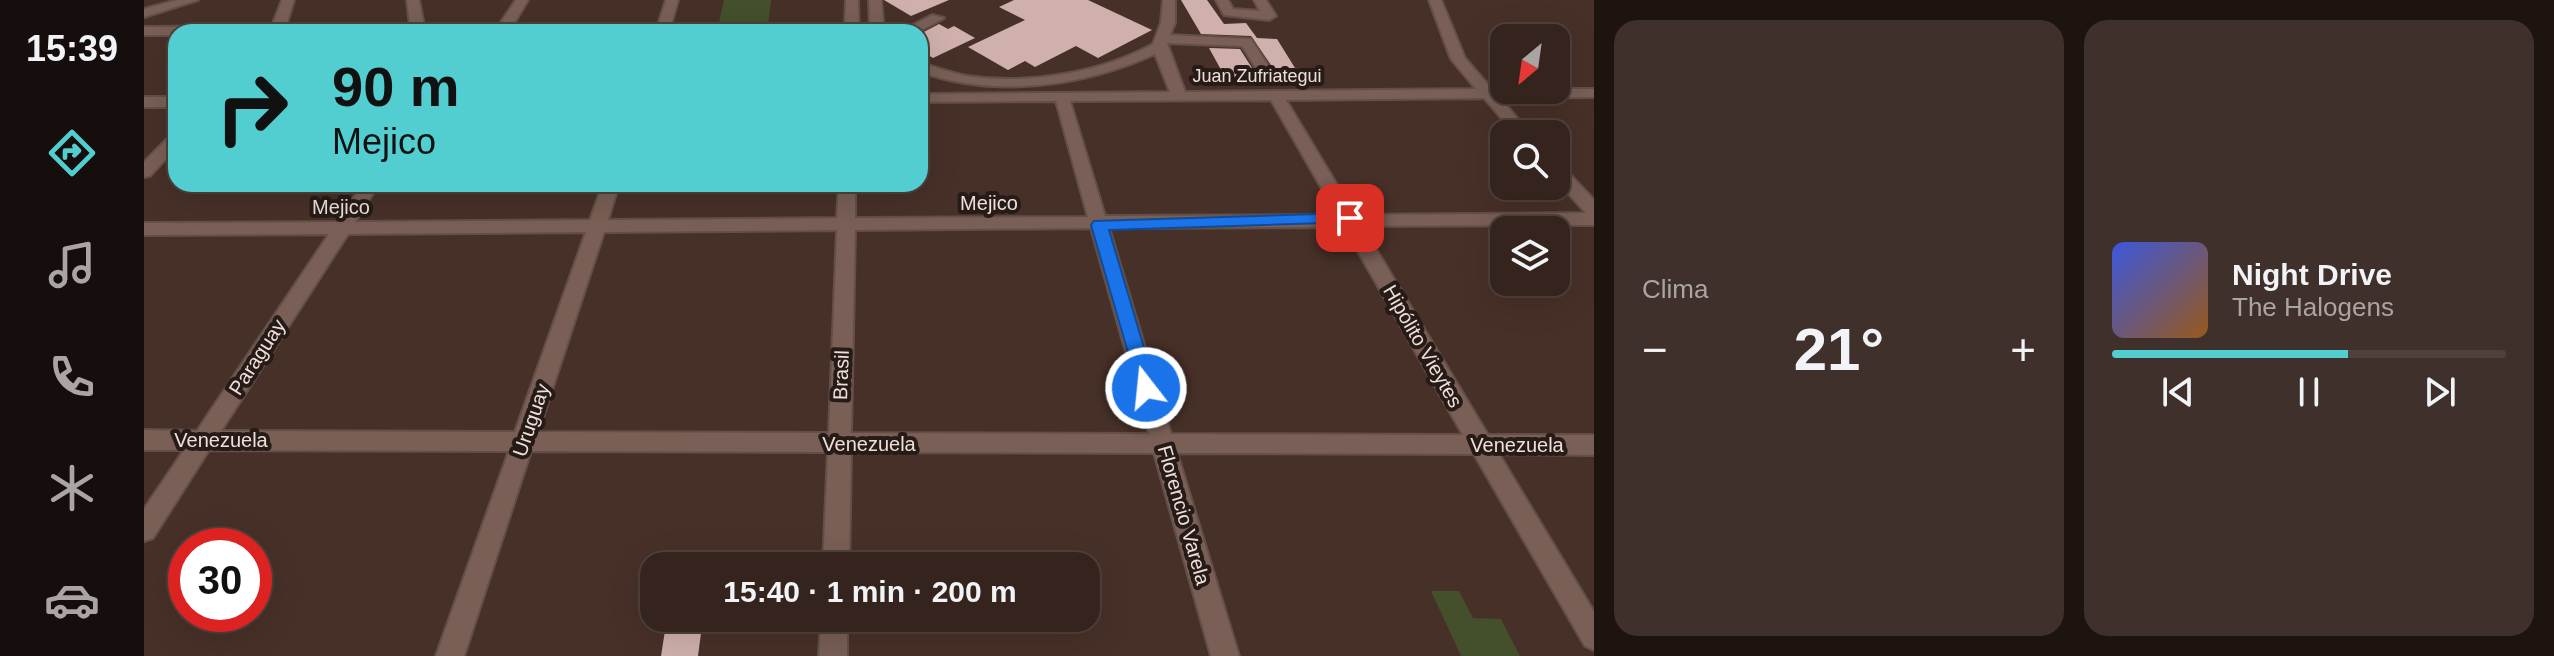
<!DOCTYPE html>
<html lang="es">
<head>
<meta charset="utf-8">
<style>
	body { margin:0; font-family:Helvetica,sans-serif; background:#40302b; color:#f1f3f6; height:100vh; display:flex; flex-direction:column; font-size:30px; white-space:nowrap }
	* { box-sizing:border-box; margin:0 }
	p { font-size:26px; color:#aaa4a4 }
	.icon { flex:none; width:44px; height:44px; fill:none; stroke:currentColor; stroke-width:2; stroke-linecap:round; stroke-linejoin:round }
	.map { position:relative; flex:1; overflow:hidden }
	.drawer { display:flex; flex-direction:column; gap:20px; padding:20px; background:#1d1410; width:960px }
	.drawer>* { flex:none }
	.guide { position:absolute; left:24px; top:24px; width:760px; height:168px; border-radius:24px; box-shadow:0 8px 32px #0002,0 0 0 2px #4f413c; background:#52cdd0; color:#111; overflow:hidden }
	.needle { width:52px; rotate:209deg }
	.buttons { position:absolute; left:1346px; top:24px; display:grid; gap:16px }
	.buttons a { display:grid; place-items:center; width:80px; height:80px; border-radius:16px; background:#35241e; box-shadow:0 8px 32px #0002,0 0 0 2px #4f413c; font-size:40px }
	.speed { position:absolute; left:24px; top:528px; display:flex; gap:16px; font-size:40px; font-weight:700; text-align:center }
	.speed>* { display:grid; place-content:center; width:104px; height:104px; border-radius:50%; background:#35241e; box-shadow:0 8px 32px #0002,0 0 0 2px #4f413c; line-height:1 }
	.speed .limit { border:12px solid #d22; background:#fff; color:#111 }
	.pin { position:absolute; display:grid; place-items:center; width:68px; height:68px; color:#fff; margin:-34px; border-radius:16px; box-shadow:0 4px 12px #0006 }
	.me { position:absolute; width:88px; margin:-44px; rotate:344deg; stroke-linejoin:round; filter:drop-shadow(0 0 6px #0008) }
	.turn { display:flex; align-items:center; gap:28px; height:168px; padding:0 32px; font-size:36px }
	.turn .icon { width:104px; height:104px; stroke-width:2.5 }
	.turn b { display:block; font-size:56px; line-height:68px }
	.big { font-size:60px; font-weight:600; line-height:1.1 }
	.drawer .tile { flex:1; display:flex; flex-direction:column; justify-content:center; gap:12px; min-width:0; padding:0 28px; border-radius:24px; background:#40302b }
	.song { display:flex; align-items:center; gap:24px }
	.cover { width:96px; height:96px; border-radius:12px; background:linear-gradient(135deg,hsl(230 70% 55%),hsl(30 70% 35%)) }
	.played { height:8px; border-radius:4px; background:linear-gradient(90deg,#52cdd0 60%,#4f413c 60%) }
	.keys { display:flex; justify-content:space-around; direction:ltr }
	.heat { display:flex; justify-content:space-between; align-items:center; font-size:44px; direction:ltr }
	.drawer .tiles { flex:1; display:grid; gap:20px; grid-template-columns:repeat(2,1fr) }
	.trip { position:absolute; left:496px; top:552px; width:460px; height:80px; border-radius:24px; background:#35241e; box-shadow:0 8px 32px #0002,0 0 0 2px #4f413c; font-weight:600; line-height:80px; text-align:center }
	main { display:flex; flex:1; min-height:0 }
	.dock { display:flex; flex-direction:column; width:144px; justify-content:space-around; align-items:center; background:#150e0c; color:#aaa4a4 }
	.dock .icon { width:56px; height:56px }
	.dock .current { color:#52cdd0 }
	.dock b { font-size:36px; color:#f1f3f6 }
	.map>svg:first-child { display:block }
	.green { fill:#444f2c }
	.building { fill:#d0b0ac }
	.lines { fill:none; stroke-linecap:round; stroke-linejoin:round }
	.minor-casing { stroke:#634f48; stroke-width:4 }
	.minor { fill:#795f56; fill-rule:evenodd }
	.route { fill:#1a73e8; stroke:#114b97; stroke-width:2 }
	.labels { text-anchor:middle; stroke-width:8; stroke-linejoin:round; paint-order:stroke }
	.far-street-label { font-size:18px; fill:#eedfd9; stroke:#261b17 }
	.street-label { font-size:20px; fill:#eedfd9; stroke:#261b17 }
</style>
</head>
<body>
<main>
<nav class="dock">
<b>15:39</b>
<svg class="icon current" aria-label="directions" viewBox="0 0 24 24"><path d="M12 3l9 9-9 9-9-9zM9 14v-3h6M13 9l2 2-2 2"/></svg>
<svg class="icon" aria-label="music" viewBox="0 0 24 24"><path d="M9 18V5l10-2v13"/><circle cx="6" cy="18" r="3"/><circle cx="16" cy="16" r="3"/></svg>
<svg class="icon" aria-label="phone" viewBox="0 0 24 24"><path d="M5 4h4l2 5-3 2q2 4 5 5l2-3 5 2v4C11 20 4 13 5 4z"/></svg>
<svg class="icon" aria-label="climate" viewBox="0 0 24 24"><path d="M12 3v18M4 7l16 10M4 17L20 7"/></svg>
<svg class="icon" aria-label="car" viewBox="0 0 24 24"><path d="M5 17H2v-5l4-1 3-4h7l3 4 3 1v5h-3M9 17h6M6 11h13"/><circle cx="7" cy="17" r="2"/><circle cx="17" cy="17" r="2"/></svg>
</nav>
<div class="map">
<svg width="1450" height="656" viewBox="0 0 1450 656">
	<rect width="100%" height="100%" fill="#473028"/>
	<g class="green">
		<polygon points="580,0 627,0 624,26 574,27"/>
		<polygon points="1287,591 1315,591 1329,618 1357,619 1376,656 1317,656"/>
	</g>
	<g class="building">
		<polygon points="740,0 805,0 767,16"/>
		<polygon points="870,0 944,0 1008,30 954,58 932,46 891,67 881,61 864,70 824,47 881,20 855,7"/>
		<polygon points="1037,0 1063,0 1080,24 1102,23 1113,38 1133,39 1151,68 1129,68 1107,36 1057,34"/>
		<polygon points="795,24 804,29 810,26 831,38 789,58 776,50 776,34"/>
		<polygon points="1065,48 1096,49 1108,68 1103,67 1109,77 1081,77"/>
		<polygon points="523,618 559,618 554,656 517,656"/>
	</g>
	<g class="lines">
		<defs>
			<g id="minor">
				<polygon points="33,0 54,0 0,17 0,9"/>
				<polygon points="138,0 150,0 142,26 266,26 263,0 275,0 280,26 355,25 372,0 384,0 369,25 514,25 522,0 534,0 527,25 701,24 702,0 714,0 715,32 32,32 32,35 0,35 0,27 128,26"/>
				<polygon points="725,0 737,0 740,32 726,32"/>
				<path d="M1019 0H1031V23L1026 35 1107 39 1134 81 1122 84 1098 46 1023 43 1041 92 1332 89 1307 59 1285 0H1297L1321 58 1348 89H1450V97L1356 98 1387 134H1371L1340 98 1142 100 1211 215 1442 213 1412 180V165L1418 166 1450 200V225L1218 226 1344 435H1450V455L1355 454 1450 612V650L1441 646 1330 454 1033 453 1095 656H1067L1010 453 707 452 705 566H679L684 452 387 451 320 656H292L365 451 65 450 9 538 0 541V509L40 450H0V430L53 431 185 234 0 235V223L193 222 219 184H235L211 222 446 220 459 184H475L464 220 693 218 695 184H711V218L944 217 912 101 776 102V94L1026 92 1011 54C938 87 853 98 776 72V63C792 67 807 73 823 76 882 85 957 73 1009 44L1017 23ZM1127 100 1193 215 961 216 926 101ZM1200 227 1319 435 1027 434 965 228ZM947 228 1005 434 707 433 711 230ZM693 230 685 433 394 432 460 232ZM442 232 371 432 77 431 204 234Z"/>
				<polygon points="1072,0 1084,0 1089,9 1116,11 1110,0 1122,0 1132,16 1125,20 1080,15"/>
				<polygon points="788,15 800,18 774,32 756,32"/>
				<rect x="0" y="97" width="32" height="10"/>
				<polygon points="32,134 32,148 6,176 0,177 0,162 26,136"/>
				<polygon points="677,618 703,618 703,656 675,656"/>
			</g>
		</defs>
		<use href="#minor" class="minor-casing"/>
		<use href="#minor" class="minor"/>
	</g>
	<polygon class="route" points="1206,213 1211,215 1211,222 965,230 1012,388 1002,396 996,394 947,225 950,221"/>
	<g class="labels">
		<g class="far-street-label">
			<text x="1113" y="82">Juan Zufriategui</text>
		</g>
		<g class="street-label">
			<text x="845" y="210">Mejico</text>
			<text x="197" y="214">Mejico</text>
			<text transform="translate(1279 346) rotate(60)" y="7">Hipólito Vieytes</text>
			<text transform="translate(113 357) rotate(-57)" y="7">Paraguay</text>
			<text transform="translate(697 375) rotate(-88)" y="7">Brasil</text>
			<text transform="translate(387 420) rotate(-71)" y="7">Uruguay</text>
			<text x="77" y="447">Venezuela</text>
			<text x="725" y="451">Venezuela</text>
			<text x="1373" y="452">Venezuela</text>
			<text transform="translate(1040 515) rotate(74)" y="7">Florencio Varela</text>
		</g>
	</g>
</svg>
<div class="buttons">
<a><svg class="needle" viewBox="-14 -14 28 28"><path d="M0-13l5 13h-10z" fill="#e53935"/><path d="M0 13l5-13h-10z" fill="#aaa4a4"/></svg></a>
<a><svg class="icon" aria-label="search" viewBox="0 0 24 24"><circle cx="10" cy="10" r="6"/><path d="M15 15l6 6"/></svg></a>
<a><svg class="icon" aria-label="layers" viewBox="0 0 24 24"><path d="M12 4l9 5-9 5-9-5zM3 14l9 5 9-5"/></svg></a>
</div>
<div class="speed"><div class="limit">30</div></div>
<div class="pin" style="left:1206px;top:218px;background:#d93025"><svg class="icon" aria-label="arrive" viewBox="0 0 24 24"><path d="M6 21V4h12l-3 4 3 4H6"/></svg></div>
<svg class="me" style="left:1002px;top:388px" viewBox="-20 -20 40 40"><circle r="17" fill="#1a73e8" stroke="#fff" stroke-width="3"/><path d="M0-11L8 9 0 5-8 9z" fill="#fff"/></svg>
<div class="trip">15:40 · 1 min · 200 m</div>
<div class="guide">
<div class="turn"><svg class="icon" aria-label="right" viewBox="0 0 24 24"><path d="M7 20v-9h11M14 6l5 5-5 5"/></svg><div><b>90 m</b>Mejico</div></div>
</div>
</div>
<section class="drawer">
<div class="tiles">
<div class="tile"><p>Clima</p>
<div class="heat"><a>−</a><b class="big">21°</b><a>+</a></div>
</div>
<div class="tile">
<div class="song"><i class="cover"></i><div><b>Night Drive</b><p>The Halogens</p></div></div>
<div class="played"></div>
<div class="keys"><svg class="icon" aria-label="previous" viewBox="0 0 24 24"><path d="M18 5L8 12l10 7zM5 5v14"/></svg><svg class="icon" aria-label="pause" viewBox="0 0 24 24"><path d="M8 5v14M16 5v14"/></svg><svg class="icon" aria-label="next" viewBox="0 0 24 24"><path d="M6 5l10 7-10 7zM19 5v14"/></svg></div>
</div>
</div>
</section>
</main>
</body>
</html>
